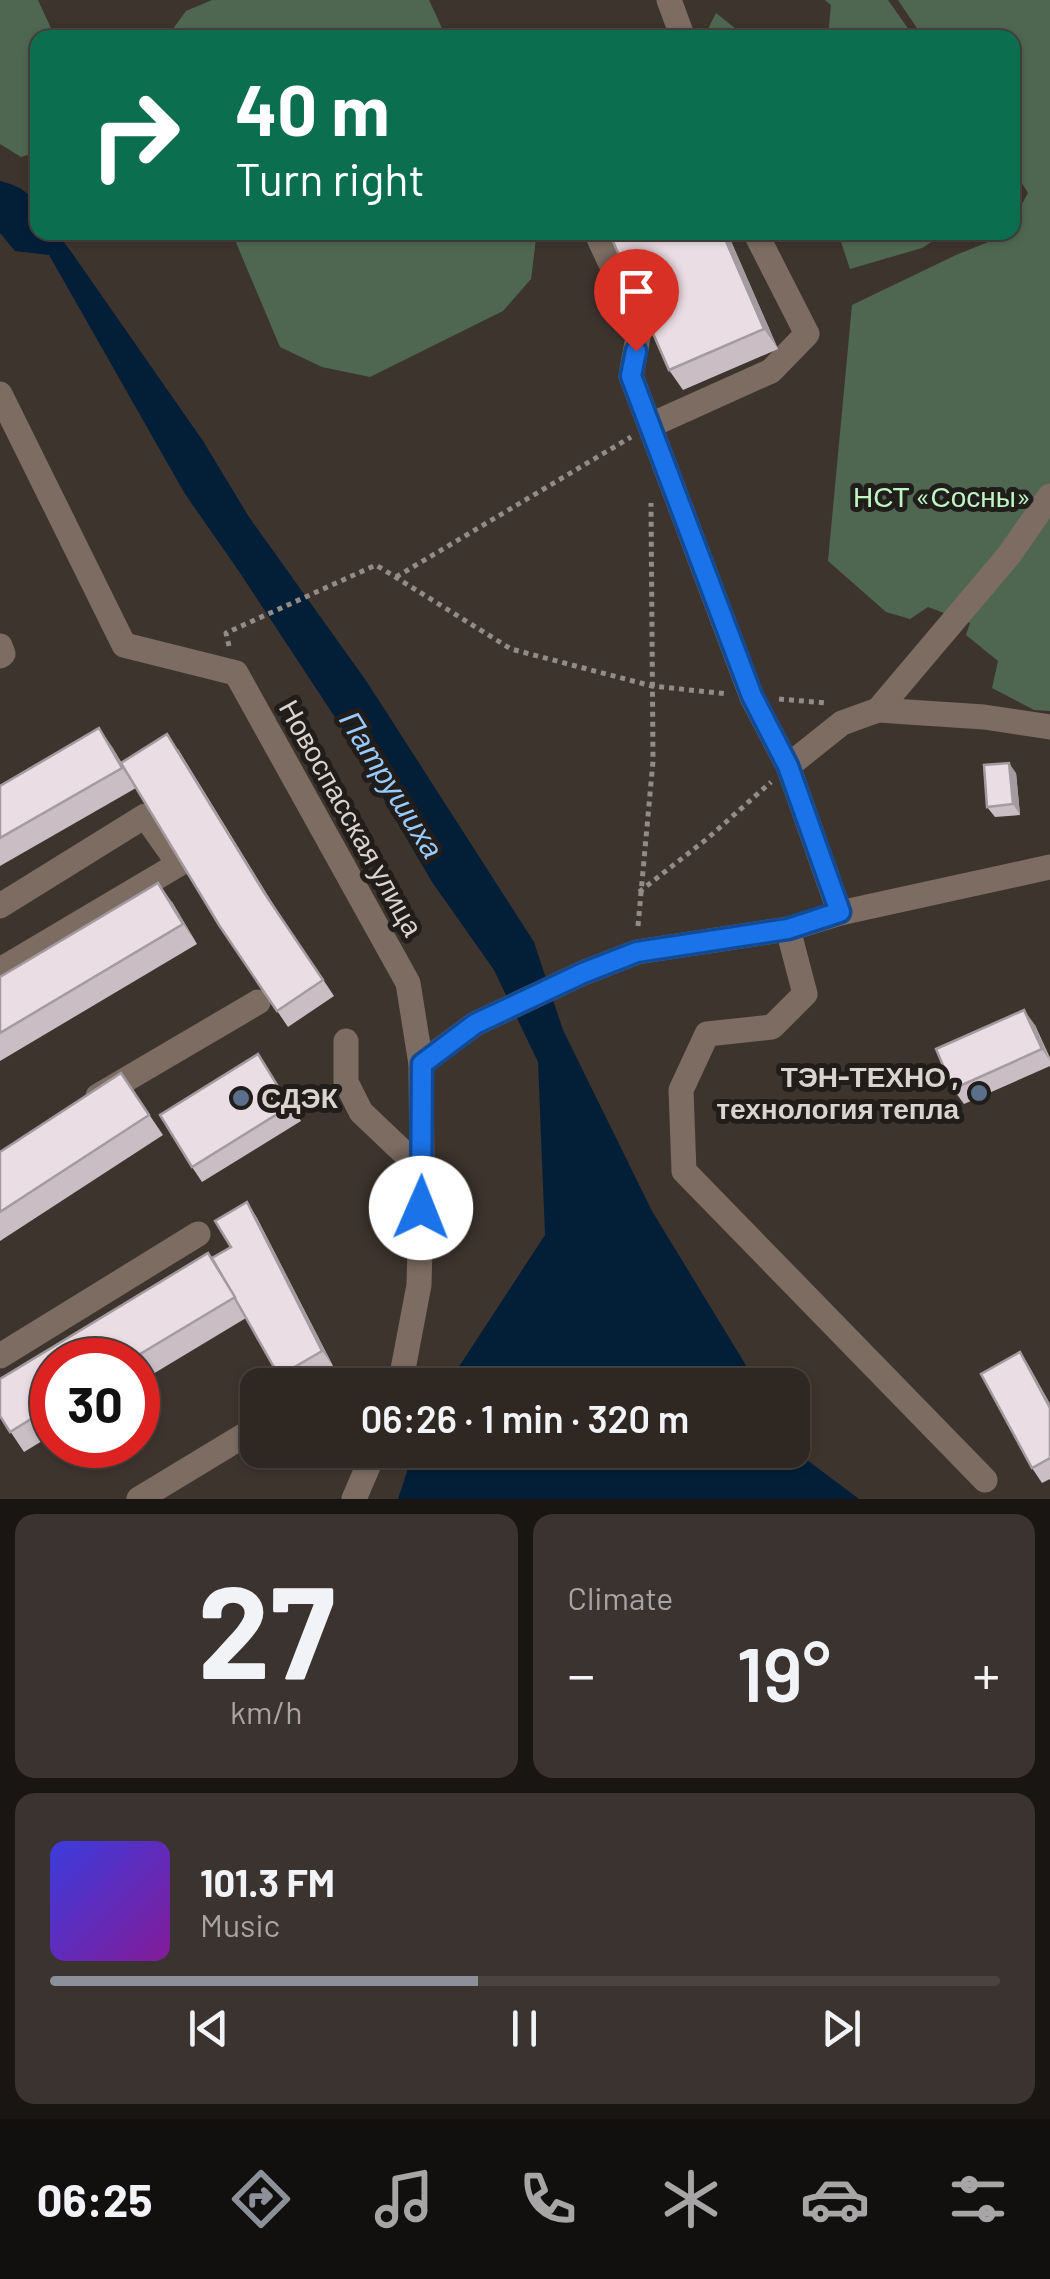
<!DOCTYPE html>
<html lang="en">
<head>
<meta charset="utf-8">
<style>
	body { margin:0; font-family:Barlow,sans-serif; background:#3a332f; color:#f1f3f6; height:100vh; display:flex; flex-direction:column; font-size:38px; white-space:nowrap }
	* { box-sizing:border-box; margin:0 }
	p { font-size:32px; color:#a7a5a5 }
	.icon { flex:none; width:55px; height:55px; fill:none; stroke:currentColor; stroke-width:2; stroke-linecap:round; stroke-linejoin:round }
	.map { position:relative; height:1499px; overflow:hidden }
	.details { display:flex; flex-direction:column; gap:15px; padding:15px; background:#191513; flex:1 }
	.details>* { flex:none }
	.banner { position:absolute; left:30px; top:30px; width:990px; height:210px; border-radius:20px; box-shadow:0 2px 8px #0004,0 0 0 2px #494440; background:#0b6e4f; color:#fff; overflow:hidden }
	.speed { position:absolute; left:30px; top:1338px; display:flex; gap:20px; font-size:50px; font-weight:700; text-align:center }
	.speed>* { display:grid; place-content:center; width:130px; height:130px; border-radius:50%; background:#2e2722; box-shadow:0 2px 8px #0004,0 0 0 2px #494440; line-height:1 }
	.speed .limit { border:15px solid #d22; background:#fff; color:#111 }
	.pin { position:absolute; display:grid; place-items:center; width:85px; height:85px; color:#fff; margin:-102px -42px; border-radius:50% 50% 50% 0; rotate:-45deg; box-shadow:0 0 10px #0007 }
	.pin .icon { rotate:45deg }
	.me { position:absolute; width:110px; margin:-55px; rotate:1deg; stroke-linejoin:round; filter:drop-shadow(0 0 8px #0008) }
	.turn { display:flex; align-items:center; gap:35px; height:210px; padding:0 40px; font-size:45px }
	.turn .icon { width:130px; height:130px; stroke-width:2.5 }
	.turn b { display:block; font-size:70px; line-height:85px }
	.big { font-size:75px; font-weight:600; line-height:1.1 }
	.details .widget { flex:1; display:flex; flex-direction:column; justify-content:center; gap:15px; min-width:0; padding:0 35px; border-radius:20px; background:#3a332f }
	.details .dial { align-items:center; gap:0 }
	.dial b { font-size:130px; line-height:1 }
	.song { display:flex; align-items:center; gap:30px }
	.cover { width:120px; height:120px; border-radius:15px; background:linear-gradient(135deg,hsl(240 70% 55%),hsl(290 70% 35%)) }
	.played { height:10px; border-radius:5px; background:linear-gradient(90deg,#8c9099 45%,#494440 45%) }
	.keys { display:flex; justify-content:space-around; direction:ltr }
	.heat { display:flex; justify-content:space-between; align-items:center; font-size:55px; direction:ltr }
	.details .tiles { flex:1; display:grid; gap:15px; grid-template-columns:1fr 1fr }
	.widget:last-child { grid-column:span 2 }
	.trip { position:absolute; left:240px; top:1368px; width:570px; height:100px; border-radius:20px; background:#2e2722; box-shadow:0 2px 8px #0004,0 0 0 2px #494440; font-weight:600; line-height:100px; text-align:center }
	.menu { display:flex; height:160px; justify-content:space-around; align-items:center; background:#12100e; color:#a7a5a5 }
	.menu .icon { width:70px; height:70px }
	.menu .selected { color:#8c9099 }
	.menu b { font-size:45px; color:#f1f3f6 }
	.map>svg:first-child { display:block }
	.green { fill:#4f6751 }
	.water { fill:#031f38 }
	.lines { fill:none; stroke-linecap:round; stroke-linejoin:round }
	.path { stroke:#938b86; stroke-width:5; stroke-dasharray:5 5; stroke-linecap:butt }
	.minor { stroke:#7c6c61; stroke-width:25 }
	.wall { fill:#cabec4 }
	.shaded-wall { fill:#a49ba0 }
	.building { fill:#ebdde4; stroke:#a49ba0; stroke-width:2.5 }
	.route-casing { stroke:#114b97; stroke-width:25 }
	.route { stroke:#1a73e8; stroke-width:18 }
	.service-dot { fill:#5c6f8a; stroke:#211d1a; stroke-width:4 }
	.labels { text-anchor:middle; stroke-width:10; stroke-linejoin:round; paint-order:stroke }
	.park-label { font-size:28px; fill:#bdf5c3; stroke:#211d1a }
	.street-label { font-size:28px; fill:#dad4d0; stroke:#211d1a }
	.poi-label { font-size:28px; font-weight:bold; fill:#dad4d0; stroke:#211d1a; text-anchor:end }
	.water-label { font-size:30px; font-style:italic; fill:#98cafc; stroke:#211d1a }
</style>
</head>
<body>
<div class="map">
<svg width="1050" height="1499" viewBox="0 0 1050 1499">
	<rect width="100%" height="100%" fill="#3e342e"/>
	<g class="green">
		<polygon points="0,0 38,0 55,37 38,38 37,152 21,157 0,144"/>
		<polygon points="212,0 429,0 446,37 167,37 186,11"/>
		<polygon points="825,0 888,0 914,37 828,37 831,5"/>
		<polygon points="898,0 1050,0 1050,711 1034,710 992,688 998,661 966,635 970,623 928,607 910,619 886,612 828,561 852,305 956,255 1003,236 1005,233 1012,232 1013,220 1028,193 1013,169 1012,38 923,37"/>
		<polygon points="716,13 746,37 704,37"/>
		<polygon points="533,232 536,239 531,279 503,311 370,377 322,367 280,347 232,233"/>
		<polygon points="838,233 838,232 946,233 922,248 850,269"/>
	</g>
	<g class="water">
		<path d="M0 181C32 189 37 200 38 232L57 233 72 253 203 441 249 517 367 682 534 942 563 1030 652 1211 758 1385H447L545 1235 538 1062 494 970 432 882 346 734 238 570 185 494 49 255 15 251 0 233Z"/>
		<polygon points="793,1442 799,1454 859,1499 398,1499 414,1450 792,1450"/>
	</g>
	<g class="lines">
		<g class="path">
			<polyline points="396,577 631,437"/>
			<polyline points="229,646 226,633 376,565 511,649 652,686 728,694"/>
			<polyline points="779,699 827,703"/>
			<polyline points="639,892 708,838 771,782"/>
			<polyline points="638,926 653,761 651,503"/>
		</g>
		<g class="minor">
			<polyline points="669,0 683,38"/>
			<polyline points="596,232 640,326 631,376 752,697 788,766 840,913"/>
			<polyline points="0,394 124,645 236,673 408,983 421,1064 422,1170 419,1285 400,1385"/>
			<polyline points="651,425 771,371 807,334 755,232"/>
			<polyline points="0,646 3,654 0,656"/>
			<polyline points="878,710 984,717 1050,727"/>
			<polyline points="788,766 842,723 878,710 1009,555 1050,496"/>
			<polyline points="0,906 145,816 179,864 0,970"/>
			<polyline points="788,929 805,994 772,1027 707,1034 681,1090 684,1171 985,1480"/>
			<polyline points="346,1041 346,1082 361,1112 422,1170"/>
			<polyline points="421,1064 475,1024 583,973 637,952 788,929 840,913 1050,867"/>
			<polyline points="98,1096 258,1002"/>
			<polyline points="0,1356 198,1234"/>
			<polyline points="139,1499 258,1427"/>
			<polyline points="354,1499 375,1450"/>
		</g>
	</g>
	<g class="wall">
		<polygon points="727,232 778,349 683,390 669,370"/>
		<polygon points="99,728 121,762 178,749 276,909 334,996 288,1027 219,925 136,788 0,866 0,786"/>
		<polygon points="1016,773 1020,815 995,817 987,807"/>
		<polygon points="172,902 197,944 0,1061 0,977"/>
		<polygon points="1035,1025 1050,1058 1050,1066 964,1104 953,1089"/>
		<polygon points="258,1054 301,1121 202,1182 192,1167"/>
		<polygon points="121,1073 163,1135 0,1241 0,1152"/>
		<polygon points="247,1202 257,1218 333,1366 300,1385 285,1385 246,1318 138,1383 138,1360 52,1360 52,1435 24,1452 0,1416 0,1379 208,1253 212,1258 231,1247 215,1221"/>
		<polygon points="1020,1352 1030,1368 1050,1404 1050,1479 1042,1483 1032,1468"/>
	</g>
	<g class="shaded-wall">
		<polygon points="722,232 727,232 778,349 764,329"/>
		<polygon points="99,728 113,748 136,787 122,768"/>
		<polygon points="167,734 276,909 334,996 265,894"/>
		<polygon points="1009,763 1016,773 1020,815 1013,804"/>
		<polygon points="158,883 172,902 197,944 183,924"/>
		<polygon points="1024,1010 1035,1025 1050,1061 1042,1049"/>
		<polygon points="247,1202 257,1218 333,1366 322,1351"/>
		<polygon points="1020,1352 1030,1368 1050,1404 1050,1408"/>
	</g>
	<g class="building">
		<polygon points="609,232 722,232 764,329 669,370"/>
		<polygon points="99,728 122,768 0,838 0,786"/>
		<polygon points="167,734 265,894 323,980 277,1011 219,925 121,763"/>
		<polygon points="1009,763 1013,804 987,807 984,765"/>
		<polygon points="158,883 183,924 0,1033 0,977"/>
		<polygon points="1024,1010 1042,1049 953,1089 936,1049"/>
		<polygon points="258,1054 290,1106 192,1167 160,1115"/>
		<polygon points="121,1073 149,1115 0,1212 0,1152"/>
		<polygon points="247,1202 322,1351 279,1376 212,1258 231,1247 215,1221"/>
		<polygon points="208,1253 235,1297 130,1360 52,1360 52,1406 10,1432 0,1416 0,1379"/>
		<polygon points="1020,1352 1050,1408 1050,1458 1032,1468 981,1374"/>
	</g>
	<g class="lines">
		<defs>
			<polyline id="route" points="421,1208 422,1064 475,1024 583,973 637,952 788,929 840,912 788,766 752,696 631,376 636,351"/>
		</defs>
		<use href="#route" class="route-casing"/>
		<use href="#route" class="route"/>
	</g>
	<g class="service-dot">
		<circle cx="979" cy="1093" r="10"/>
		<circle cx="241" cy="1098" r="10"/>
	</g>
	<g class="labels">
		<g class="park-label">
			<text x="942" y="507">НСТ «Сосны»</text>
		</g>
		<g class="street-label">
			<text transform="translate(351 818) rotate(61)" y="10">Новоспасская улица</text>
		</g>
		<g class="poi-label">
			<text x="959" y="1087">ТЭН-ТЕХНО ,<tspan x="959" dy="32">технология тепла</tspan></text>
			<text x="261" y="1108" text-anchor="start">СДЭК</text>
		</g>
		<g class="water-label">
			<text transform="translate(391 785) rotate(58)" y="10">Патрушиха</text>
		</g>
	</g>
</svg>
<div class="speed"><div class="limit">30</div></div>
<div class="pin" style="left:636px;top:351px;background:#d93025"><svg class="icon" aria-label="arrive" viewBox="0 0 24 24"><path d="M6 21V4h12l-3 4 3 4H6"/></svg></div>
<svg class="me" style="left:421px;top:1208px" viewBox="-20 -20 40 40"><circle r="19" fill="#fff"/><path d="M0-13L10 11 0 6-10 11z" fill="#1a73e8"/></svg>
<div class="trip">06:26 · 1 min · 320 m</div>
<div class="banner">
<div class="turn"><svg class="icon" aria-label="right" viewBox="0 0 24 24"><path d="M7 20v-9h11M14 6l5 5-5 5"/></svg><div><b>40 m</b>Turn right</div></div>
</div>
</div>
<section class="details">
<div class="tiles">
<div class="widget dial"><b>27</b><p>km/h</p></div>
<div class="widget"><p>Climate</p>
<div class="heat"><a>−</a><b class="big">19°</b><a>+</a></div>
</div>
<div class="widget">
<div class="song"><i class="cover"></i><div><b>101.3 FM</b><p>Music</p></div></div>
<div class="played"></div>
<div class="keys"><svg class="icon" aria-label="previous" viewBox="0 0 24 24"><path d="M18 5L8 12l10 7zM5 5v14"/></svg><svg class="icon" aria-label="pause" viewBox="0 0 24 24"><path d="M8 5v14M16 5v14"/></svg><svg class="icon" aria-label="next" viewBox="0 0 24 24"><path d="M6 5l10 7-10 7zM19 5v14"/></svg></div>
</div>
</div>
</section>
<nav class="menu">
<b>06:25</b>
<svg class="icon selected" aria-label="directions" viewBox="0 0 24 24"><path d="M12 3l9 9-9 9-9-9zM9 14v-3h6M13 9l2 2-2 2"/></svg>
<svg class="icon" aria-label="music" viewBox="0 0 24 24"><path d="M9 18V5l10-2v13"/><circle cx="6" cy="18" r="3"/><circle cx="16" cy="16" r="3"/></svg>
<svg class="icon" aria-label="phone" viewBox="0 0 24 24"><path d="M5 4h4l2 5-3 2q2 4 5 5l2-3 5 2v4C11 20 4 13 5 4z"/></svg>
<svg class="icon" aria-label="climate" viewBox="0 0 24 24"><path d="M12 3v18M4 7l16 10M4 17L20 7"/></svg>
<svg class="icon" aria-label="car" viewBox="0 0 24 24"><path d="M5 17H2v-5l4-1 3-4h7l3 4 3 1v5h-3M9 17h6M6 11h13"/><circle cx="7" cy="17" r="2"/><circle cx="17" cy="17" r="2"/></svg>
<svg class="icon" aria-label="filters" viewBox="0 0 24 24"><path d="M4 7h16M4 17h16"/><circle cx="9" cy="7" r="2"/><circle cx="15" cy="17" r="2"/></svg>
</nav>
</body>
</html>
